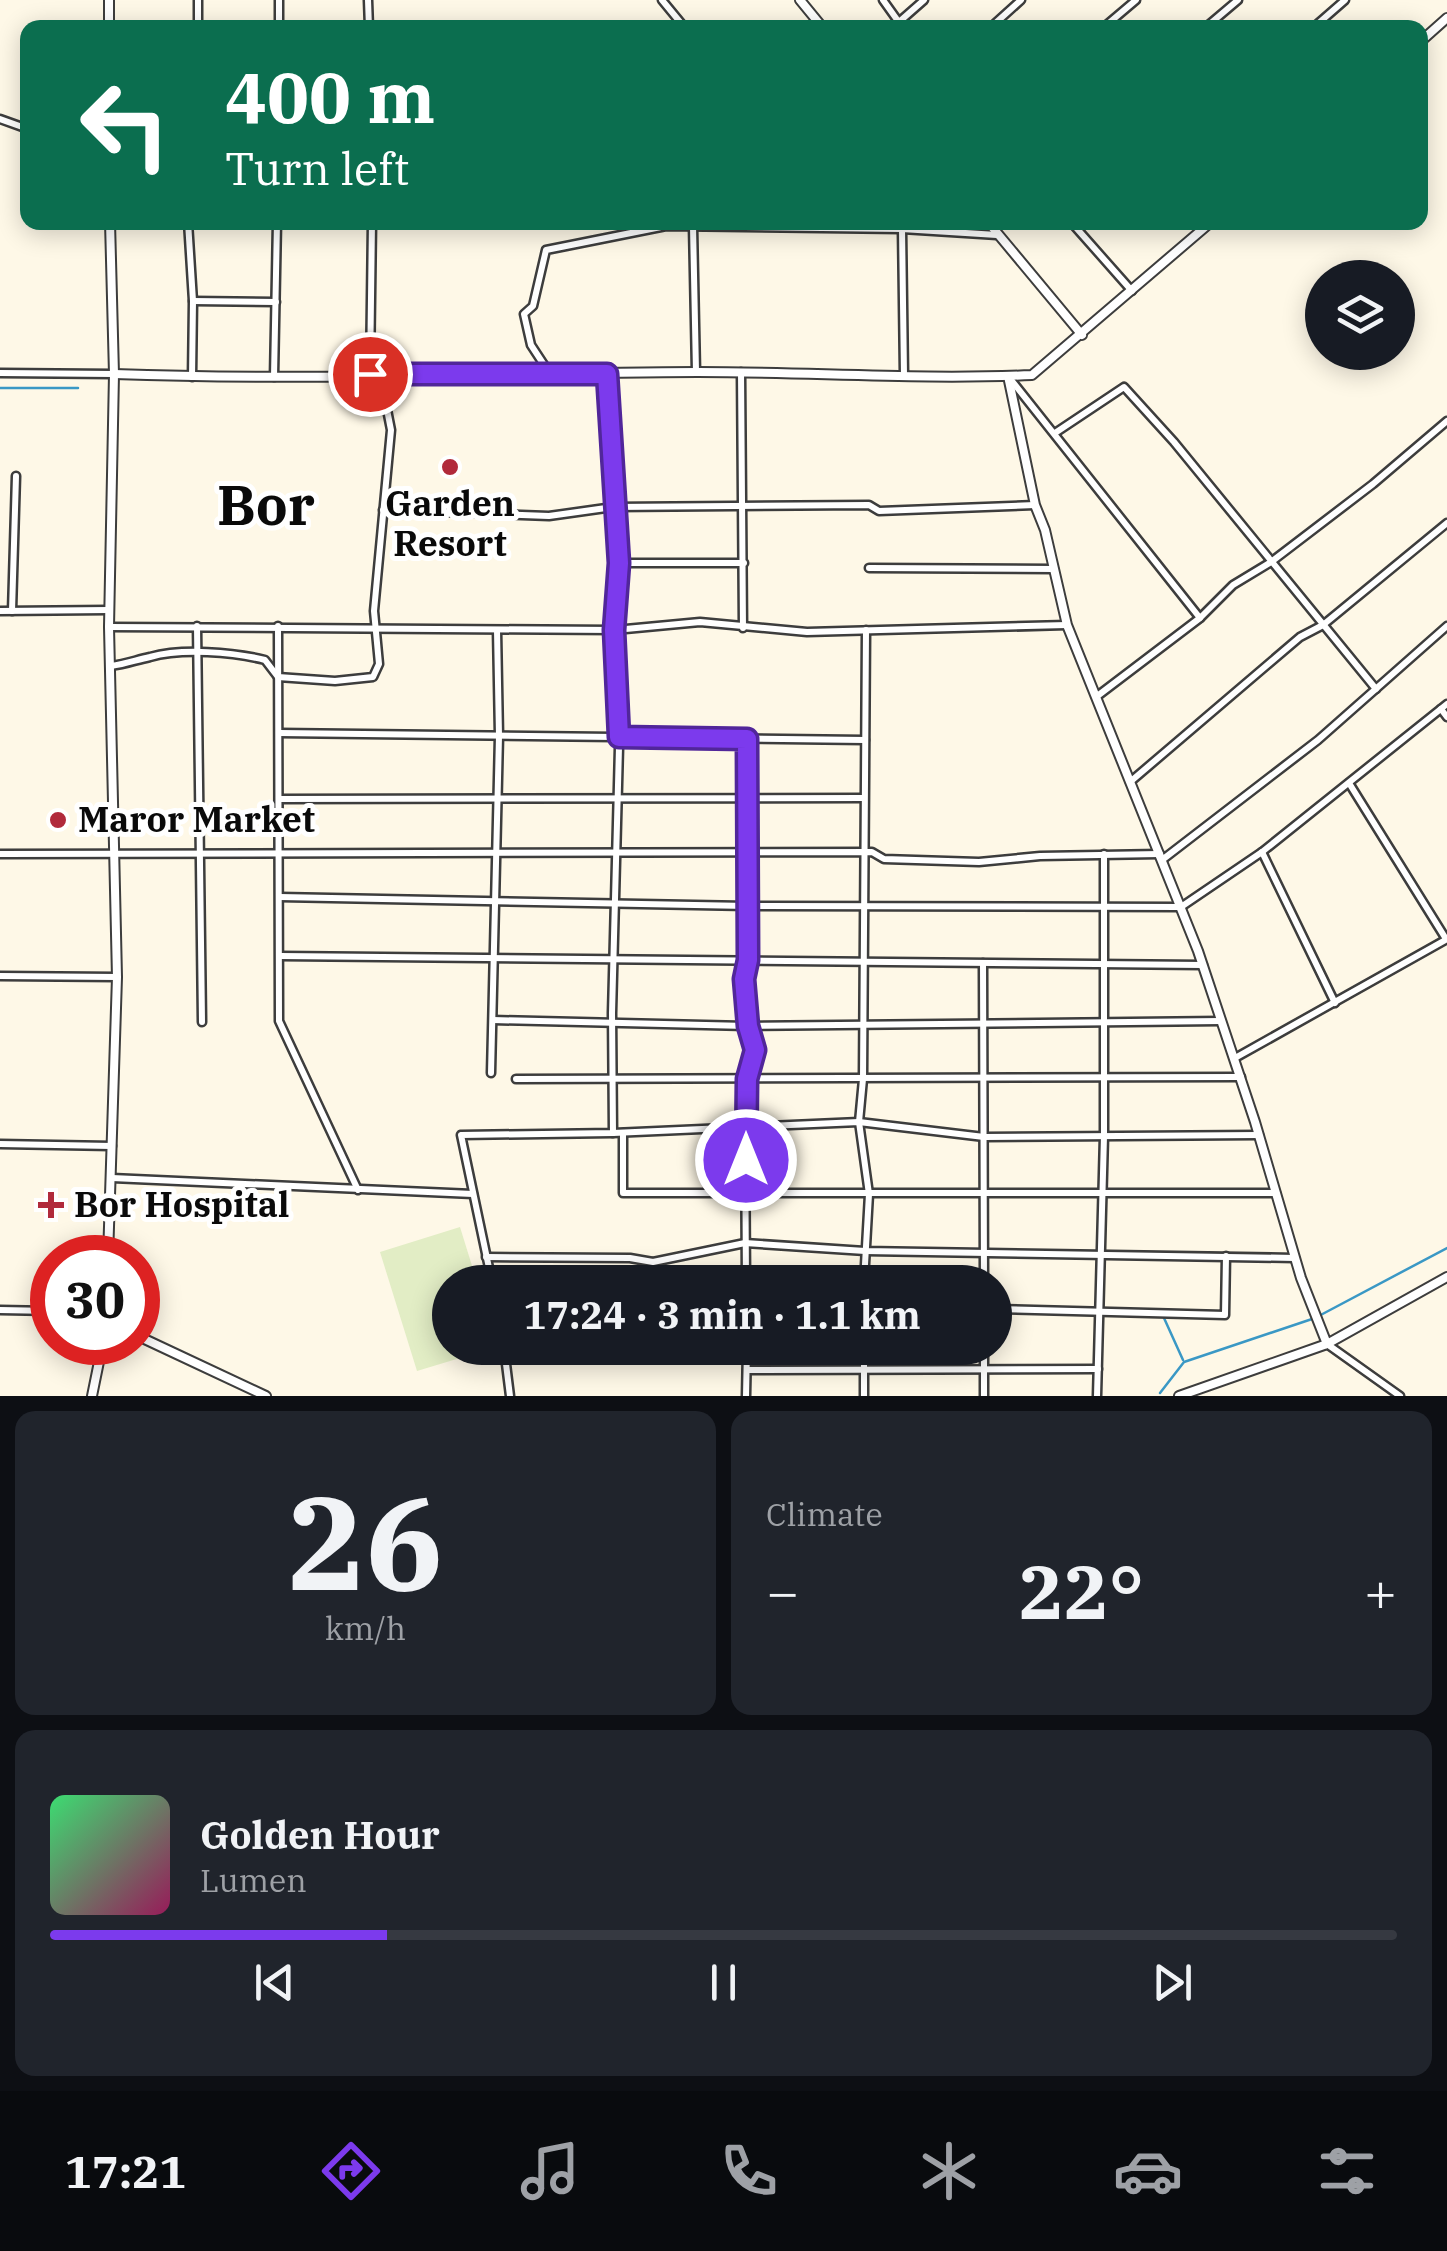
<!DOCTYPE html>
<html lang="en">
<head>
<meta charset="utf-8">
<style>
	body { margin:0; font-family:"IBM Plex Serif",serif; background:#20242c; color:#f1f3f6; height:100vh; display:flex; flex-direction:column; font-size:38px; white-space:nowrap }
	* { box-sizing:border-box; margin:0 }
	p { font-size:32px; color:#9ea1a6 }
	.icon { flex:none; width:55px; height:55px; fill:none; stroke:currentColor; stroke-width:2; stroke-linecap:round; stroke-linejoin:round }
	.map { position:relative; height:1396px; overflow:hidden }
	.drawer { display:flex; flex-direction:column; gap:15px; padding:15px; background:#0d0f14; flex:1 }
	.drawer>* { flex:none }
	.banner { position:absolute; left:20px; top:20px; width:1408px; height:210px; border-radius:20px; box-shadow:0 5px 25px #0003; background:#0b6e4f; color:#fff; overflow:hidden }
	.fabs { position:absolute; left:1305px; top:260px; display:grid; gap:20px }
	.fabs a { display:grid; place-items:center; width:110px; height:110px; border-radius:50%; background:#171b24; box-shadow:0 5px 25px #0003; font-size:50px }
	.speed { position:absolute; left:30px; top:1235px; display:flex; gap:20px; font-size:50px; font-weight:700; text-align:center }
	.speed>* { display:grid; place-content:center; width:130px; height:130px; border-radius:50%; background:#171b24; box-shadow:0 5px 25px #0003; line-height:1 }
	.speed .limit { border:15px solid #d22; background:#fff; color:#111 }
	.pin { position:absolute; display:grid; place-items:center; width:85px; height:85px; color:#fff; margin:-42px; border:5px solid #fff; border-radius:50%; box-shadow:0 2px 10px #0007 }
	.me { position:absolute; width:110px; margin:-55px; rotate:0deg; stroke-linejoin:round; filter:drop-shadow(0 0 8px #0008) }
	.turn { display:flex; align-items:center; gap:35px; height:210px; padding:0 40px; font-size:45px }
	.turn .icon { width:130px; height:130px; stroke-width:2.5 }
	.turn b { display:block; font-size:70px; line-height:85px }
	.big { font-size:75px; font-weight:700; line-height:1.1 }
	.drawer .widget { flex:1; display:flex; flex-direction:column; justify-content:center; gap:15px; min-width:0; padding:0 35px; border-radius:20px; background:#20242c }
	.drawer .dial { align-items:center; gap:0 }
	.dial b { font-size:130px; line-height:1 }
	.song { display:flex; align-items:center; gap:30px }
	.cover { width:120px; height:120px; border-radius:15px; background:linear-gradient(135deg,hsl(140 70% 55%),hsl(330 70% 35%)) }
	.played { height:10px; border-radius:5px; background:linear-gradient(90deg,#7c3aed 25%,#363941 25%) }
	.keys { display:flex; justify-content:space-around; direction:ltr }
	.heat { display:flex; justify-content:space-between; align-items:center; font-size:55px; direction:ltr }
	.drawer .tiles { flex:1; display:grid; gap:15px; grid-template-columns:1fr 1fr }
	.widget:last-child { grid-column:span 2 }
	.trip { position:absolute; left:432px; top:1265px; width:580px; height:100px; border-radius:50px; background:#171b24; box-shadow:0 5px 25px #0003; font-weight:700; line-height:100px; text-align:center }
	.tab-bar { display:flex; height:160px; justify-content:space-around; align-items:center; background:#090b0e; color:#9ea1a6 }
	.tab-bar .icon { width:70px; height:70px }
	.tab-bar .on { color:#7c3aed }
	.tab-bar b { font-size:45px; color:#f1f3f6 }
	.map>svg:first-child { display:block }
	.pitch { fill:#e2edc5 }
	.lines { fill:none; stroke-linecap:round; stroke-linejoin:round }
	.stream { stroke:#3a98c5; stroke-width:2.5 }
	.minor-casing { stroke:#3d3d3d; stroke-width:11 }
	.tertiary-casing { stroke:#3d3d3d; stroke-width:12 }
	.minor { stroke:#fff; stroke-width:6 }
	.tertiary { stroke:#fff; stroke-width:8 }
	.route-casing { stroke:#51269a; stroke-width:25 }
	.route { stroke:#7c3aed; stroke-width:18 }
	.poi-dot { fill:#b12a3b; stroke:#fff; stroke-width:4 }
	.labels { text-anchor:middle; stroke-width:10; stroke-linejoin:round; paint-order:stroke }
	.poi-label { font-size:35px; font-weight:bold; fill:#0a0a0a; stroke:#fff; text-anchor:start }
	.town-label { font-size:55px; font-weight:bold; fill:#0a0a0a; stroke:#fff }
</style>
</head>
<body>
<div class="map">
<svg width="1447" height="1396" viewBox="0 0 1447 1396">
	<rect width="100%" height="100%" fill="#fef8e7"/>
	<polygon class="pitch" points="460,1227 477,1282 450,1282 450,1348 493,1348 417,1371 380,1252"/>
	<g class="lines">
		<g class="stream">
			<polyline points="0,388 78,388"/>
			<polyline points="1164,1318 1183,1360"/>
			<polyline points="1160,1393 1184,1362 1315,1318 1447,1248"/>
		</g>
		<defs>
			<g id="minor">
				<polyline points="368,0 369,28"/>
				<polyline points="662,0 685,28"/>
				<polyline points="883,0 903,28"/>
				<polyline points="899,22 924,0"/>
				<polyline points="198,28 198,0"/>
				<polyline points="279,28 279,0"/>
				<polyline points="990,28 1021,0"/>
				<polyline points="1103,28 1136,0"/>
				<polyline points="1205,28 1238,0"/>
				<polyline points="1313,28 1345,0"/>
				<polyline points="0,119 28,129"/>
				<polyline points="188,222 193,301 192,377"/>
				<polyline points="1071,222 1132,291"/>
				<polyline points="693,226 696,372"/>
				<polyline points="902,229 904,375"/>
				<polyline points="193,301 276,302"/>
				<polyline points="741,372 743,628"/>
				<polyline points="0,373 114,374"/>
				<polyline points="370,374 372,222"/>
				<polyline points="550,374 531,345 524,314 533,306 546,250 666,226 902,229 997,235"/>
				<polyline points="607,375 619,563 615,630 619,747 612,1013 613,1133"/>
				<polyline points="1008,376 1200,618"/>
				<polyline points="274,377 277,222"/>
				<polyline points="1055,433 1124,387 1174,442 1376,689"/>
				<polyline points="383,510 549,516 613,507 869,505 879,511 1035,505"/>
				<polyline points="619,563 744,563"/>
				<polyline points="869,568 1054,569"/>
				<polyline points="0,611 109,610"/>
				<polyline points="12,611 16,476"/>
				<polyline points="197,626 202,1022"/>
				<polyline points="278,626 279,1021 358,1190"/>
				<polyline points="109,627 615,630 700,622 807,632 1067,625"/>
				<path d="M111 666C126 664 136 660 150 657 182 648 233 652 265 660L278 677 335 681 373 677 379 664 374 611 391 430 380 374"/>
				<polyline points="1096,697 1200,618 1233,585 1271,562 1373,484 1447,421"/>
				<polyline points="1441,709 1447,717"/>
				<polyline points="279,733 865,740"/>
				<polyline points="1130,782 1300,637 1323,625 1447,523"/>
				<polyline points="1349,783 1446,939"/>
				<polyline points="279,799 863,798"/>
				<polyline points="1262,852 1335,1003"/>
				<polyline points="0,854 872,852 884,859 979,862 1040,856 1160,854"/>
				<polyline points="1162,860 1318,740 1447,626"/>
				<polyline points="280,897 748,906 1181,907 1262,852 1447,704"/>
				<polyline points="280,956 1203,965"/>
				<polyline points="983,963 984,1282"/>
				<polyline points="0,976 117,977"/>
				<polyline points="493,1020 747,1026 1221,1021"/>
				<polyline points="1235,1058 1447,939"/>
				<polyline points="491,1073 499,736 497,630"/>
				<polyline points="516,1079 1241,1077"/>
				<polyline points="623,1133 623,1193 1276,1193"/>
				<polyline points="0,1144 112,1146"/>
				<polyline points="112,1178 473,1194"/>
				<polyline points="486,1257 630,1258 653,1262 745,1243 865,1251 1295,1258"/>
				<polyline points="492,1282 461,1135 613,1133 859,1122 984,1137 1259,1135"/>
				<polyline points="746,1282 745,1126 747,1079 755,1050 747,1026 743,979 748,961 747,739"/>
				<polyline points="864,1282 869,1194 859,1122 863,1079 866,630"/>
				<polyline points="995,1309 1225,1315 1226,1256"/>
				<polyline points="0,1310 52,1311"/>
				<polyline points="1327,1344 1400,1396"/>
				<polyline points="504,1348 510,1396"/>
				<polyline points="864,1348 864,1396"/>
				<polyline points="747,1370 1098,1369"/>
				<polyline points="746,1396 747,1348"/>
				<polyline points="984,1396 984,1348"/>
				<polyline points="1097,1396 1104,1136 1104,854"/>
			</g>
			<g id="tertiary">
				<polyline points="800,0 823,28"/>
				<polyline points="109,28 109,0"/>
				<polyline points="1420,42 1447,18"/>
				<polyline points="988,222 1082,335"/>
				<path d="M114 374C308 381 503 373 698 372 810 372 921 380 1032 375L1211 222"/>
				<polyline points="1008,376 1035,505 1045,530 1067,625 1198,951 1255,1122 1301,1278 1327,1344"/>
				<polyline points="108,1258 117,977 109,627 114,374 110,222"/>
				<polyline points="138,1336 266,1396"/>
				<polyline points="92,1396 103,1342"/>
				<polyline points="1179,1396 1327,1344 1447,1277"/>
			</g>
		</defs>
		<use href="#minor" class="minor-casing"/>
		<use href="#tertiary" class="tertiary-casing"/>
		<use href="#minor" class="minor"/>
		<use href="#tertiary" class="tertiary"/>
	</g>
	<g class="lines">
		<defs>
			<polyline id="route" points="370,374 607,374 619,563 614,630 619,737 747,739 748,960 744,979 748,1026 755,1050 747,1079 746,1160"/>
		</defs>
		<use href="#route" class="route-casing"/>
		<use href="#route" class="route"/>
	</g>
	<g class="poi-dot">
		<circle cx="450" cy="467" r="10"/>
		<circle cx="58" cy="820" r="10"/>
		<path d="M46 1190h10v10h10v10h-10v10h-10v-10h-10v-10h10z"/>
	</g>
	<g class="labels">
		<g class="poi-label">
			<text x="450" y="516" text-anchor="middle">Garden<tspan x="450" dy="40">Resort</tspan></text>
			<text x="78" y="832">Maror Market</text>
			<text x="74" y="1217">Bor Hospital</text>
		</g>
		<g class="town-label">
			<text x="266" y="525">Bor</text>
		</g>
	</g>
</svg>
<div class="fabs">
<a><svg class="icon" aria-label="layers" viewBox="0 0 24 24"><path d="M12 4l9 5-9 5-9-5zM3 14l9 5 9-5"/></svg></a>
</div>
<div class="speed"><div class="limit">30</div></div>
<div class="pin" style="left:370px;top:374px;background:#d93025"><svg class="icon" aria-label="arrive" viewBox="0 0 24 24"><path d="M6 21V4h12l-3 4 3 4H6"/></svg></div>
<svg class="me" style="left:746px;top:1160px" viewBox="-20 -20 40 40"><circle r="17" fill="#7c3aed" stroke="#fff" stroke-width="3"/><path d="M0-11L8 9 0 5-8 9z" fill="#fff"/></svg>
<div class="trip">17:24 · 3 min · 1.1 km</div>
<div class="banner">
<div class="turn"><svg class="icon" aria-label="left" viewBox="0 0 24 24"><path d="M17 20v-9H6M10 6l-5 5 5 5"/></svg><div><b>400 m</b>Turn left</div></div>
</div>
</div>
<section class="drawer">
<div class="tiles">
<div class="widget dial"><b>26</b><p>km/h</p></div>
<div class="widget"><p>Climate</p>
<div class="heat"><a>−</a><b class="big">22°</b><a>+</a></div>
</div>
<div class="widget">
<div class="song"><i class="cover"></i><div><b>Golden Hour</b><p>Lumen</p></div></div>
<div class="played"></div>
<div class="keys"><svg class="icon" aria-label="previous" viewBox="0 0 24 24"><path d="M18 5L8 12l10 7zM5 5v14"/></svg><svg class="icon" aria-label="pause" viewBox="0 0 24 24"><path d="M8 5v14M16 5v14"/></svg><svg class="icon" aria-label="next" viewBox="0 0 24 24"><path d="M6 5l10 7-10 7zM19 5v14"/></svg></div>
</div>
</div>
</section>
<nav class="tab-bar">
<b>17:21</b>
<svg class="icon on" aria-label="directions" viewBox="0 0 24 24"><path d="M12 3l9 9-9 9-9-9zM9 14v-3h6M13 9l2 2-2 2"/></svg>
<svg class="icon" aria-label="music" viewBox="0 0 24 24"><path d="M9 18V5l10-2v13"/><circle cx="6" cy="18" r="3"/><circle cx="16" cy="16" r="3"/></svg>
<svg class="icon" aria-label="phone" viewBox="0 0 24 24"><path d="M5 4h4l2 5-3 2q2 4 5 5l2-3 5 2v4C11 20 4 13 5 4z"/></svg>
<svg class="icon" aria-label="climate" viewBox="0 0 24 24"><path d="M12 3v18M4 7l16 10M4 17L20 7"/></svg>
<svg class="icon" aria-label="car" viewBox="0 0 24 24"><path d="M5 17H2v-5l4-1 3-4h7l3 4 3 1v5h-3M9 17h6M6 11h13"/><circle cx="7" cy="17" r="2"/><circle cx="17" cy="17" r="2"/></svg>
<svg class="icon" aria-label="filters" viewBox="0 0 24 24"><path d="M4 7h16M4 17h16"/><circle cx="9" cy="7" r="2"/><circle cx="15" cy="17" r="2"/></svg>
</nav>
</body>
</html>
